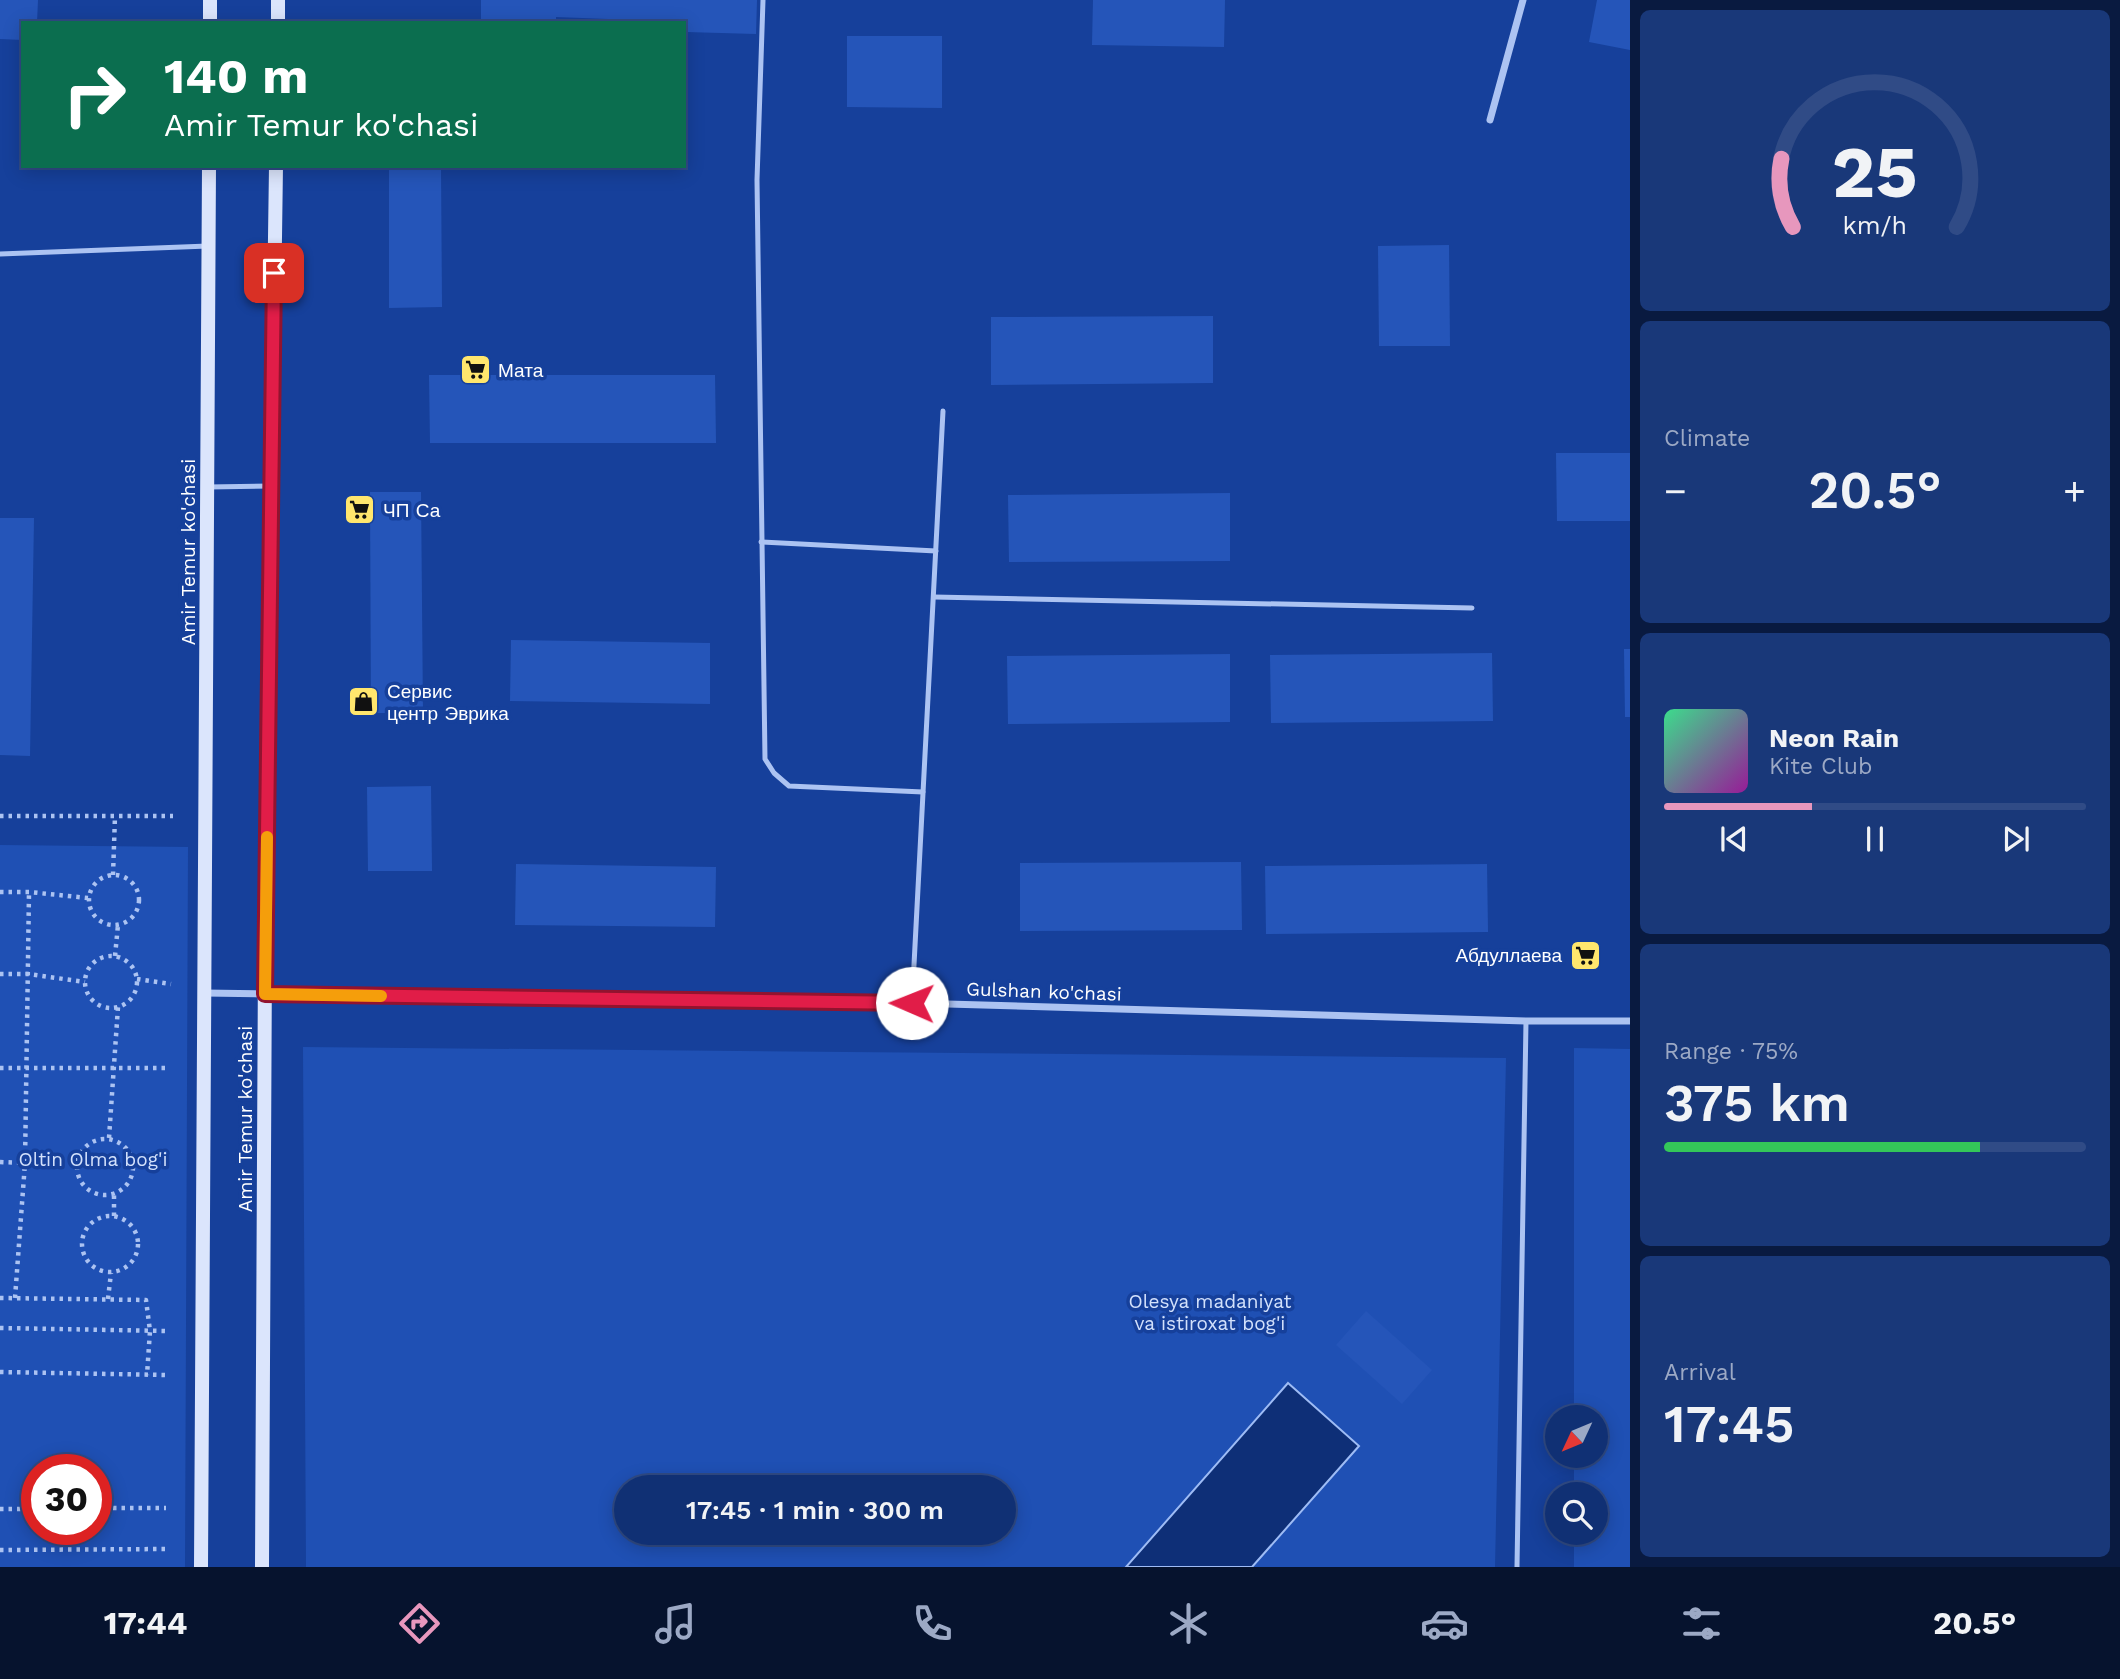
<!DOCTYPE html>
<html lang="en">
<head>
<meta charset="utf-8">
<style>
	body { margin:0; font-family:"Work Sans",sans-serif; background:#193879; color:#f1f3f6; height:100vh; display:flex; flex-direction:column; font-size:26px; white-space:nowrap }
	* { box-sizing:border-box; margin:0 }
	p { font-size:23px; color:#9ca9c5 }
	.icon { flex:none; width:38px; height:38px; fill:none; stroke:currentColor; stroke-width:2; stroke-linecap:round; stroke-linejoin:round }
	.map { position:relative; flex:1; overflow:hidden }
	.side { display:flex; flex-direction:column; gap:10px; padding:10px; background:#091a40; width:490px }
	.side>* { flex:none }
	.hud { position:absolute; left:21px; top:21px; width:665px; height:147px; border-radius:0px; box-shadow:0 4px 18px #0003,0 0 0 2px #304b86; background:#0b6e4f; color:#fff; overflow:hidden }
	.needle { width:46px; rotate:226deg }
	.controls { position:absolute; left:1545px; top:1405px; display:grid; gap:14px }
	.controls a { display:grid; place-items:center; width:63px; height:63px; border-radius:50%; background:#103074; box-shadow:0 4px 18px #0003,0 0 0 2px #304b86; font-size:35px }
	.speed { position:absolute; left:21px; top:1454px; display:flex; gap:14px; font-size:35px; font-weight:700; text-align:center }
	.speed>* { display:grid; place-content:center; width:91px; height:91px; border-radius:50%; background:#103074; box-shadow:0 4px 18px #0003,0 0 0 2px #304b86; line-height:1 }
	.speed .limit { border:10px solid #d22; background:#fff; color:#111 }
	.pin { position:absolute; display:grid; place-items:center; width:60px; height:60px; color:#fff; margin:-30px; border-radius:14px; box-shadow:0 4px 10px #0006 }
	.me { position:absolute; width:77px; margin:-38px; rotate:271deg; stroke-linejoin:round; filter:drop-shadow(0 0 5px #0008) }
	.turn { display:flex; align-items:center; gap:24px; height:147px; padding:0 28px; font-size:32px }
	.turn .icon { width:91px; height:91px; stroke-width:2.5 }
	.turn b { display:block; font-size:49px; line-height:60px }
	.big { font-size:52px; font-weight:600; line-height:1.1 }
	.side .widget { flex:1; display:flex; flex-direction:column; justify-content:center; gap:10px; min-width:0; padding:0 24px; border-radius:10px; background:#193879 }
	.side .dial { align-items:center; gap:0 }
	.dial svg { height:182px; overflow:visible; fill:none; stroke:#304b86; stroke-width:7; stroke-linecap:round; text-anchor:middle }
	.dial text { fill:#f1f3f6; stroke:none }
	.song { display:flex; align-items:center; gap:21px }
	.cover { width:84px; height:84px; border-radius:10px; background:linear-gradient(135deg,hsl(150 70% 55%),hsl(300 70% 35%)) }
	.played { height:7px; border-radius:4px; background:linear-gradient(90deg,#e797bd 35%,#304b86 35%) }
	.keys { display:flex; justify-content:space-around; direction:ltr }
	.heat { display:flex; justify-content:space-between; align-items:center; font-size:38px; direction:ltr }
	.charge { height:10px; border-radius:5px; background:linear-gradient(90deg,#34c759 75%,#304b86 0) }
	.trip { position:absolute; left:614px; top:1475px; width:402px; height:70px; border-radius:35px; background:#103074; box-shadow:0 4px 18px #0003,0 0 0 2px #304b86; font-weight:600; line-height:70px; text-align:center }
	.menu { display:flex; height:112px; justify-content:space-around; align-items:center; background:#06132e; color:#9ca9c5 }
	.menu .icon { width:49px; height:49px }
	.menu .on { color:#e797bd }
	.menu b { font-size:32px; color:#f1f3f6 }
	main { display:flex; flex:1; min-height:0 }
	.map>svg:first-child { display:block }
	.green { fill:#1f50b4; fill-rule:evenodd }
	.water { fill:#0e2f77; stroke:#9ebcf5; stroke-width:2 }
	.building { fill:#2555b9 }
	.lines { fill:none; stroke-linecap:round; stroke-linejoin:round }
	.path { stroke:#acc3f2; stroke-width:4.5; stroke-dasharray:3.5 5; stroke-linecap:butt }
	.service { stroke:#acc3f2; stroke-width:5 }
	.minor { stroke:#acc3f2; stroke-width:7 }
	.secondary { stroke:#dbe5fc; stroke-width:14 }
	.route-casing { stroke:#92132f; stroke-width:18 }
	.route { stroke:#e11d48; stroke-width:12 }
	.slow { stroke:#f59e0b; stroke-width:12 }
	.labels { text-anchor:middle; stroke-width:7; stroke-linejoin:round; paint-order:stroke }
	.poi-label { font-size:19px; fill:#fff; stroke:#16409b; text-anchor:start }
	.street-label { font-size:19px; fill:#fff; stroke:#16409b }
	.park-label { font-size:19px; fill:#d3e1fc; stroke:#16409b }
</style>
</head>
<body>
<main>
<div class="map">
<svg width="1630" height="1567" viewBox="0 0 1630 1567">
	<rect width="100%" height="100%" fill="#16409b"/>
	<g class="green">
		<path d="M0 845 188 847 185 1567H0ZM37 1470H96V1530H37Z"/>
		<path d="M303 1047 1506 1058 1495 1567H306ZM626 1488H1004V1533H626Z"/>
		<polygon points="1574,1048 1630,1049 1630,1567 1574,1567 1574,1533 1596,1533 1596,1494 1574,1494 1574,1456 1596,1456 1596,1418 1574,1417"/>
	</g>
	<polygon class="water" points="1288,1383 1359,1446 1252,1567 1126,1567"/>
	<g class="building">
		<polygon points="0,0 38,0 37,23 23,23 23,40 0,39"/>
		<polygon points="481,0 757,0 756,34 686,32 686,22 556,17 556,23 481,23"/>
		<polygon points="1093,0 1225,0 1224,47 1092,45"/>
		<polygon points="1597,0 1630,0 1630,50 1589,42"/>
		<polygon points="847,36 942,36 942,108 847,107"/>
		<polygon points="389,166 441,166 442,307 389,308"/>
		<polygon points="1449,245 1450,346 1379,346 1378,246"/>
		<polygon points="1213,316 1213,383 991,385 991,317"/>
		<polygon points="429,375 715,375 716,443 430,443"/>
		<polygon points="1556,453 1630,453 1630,521 1557,521"/>
		<polygon points="370,492 421,492 423,713 371,713"/>
		<polygon points="1230,493 1230,561 1009,562 1008,495"/>
		<polygon points="0,518 34,518 30,756 0,755"/>
		<polygon points="511,640 710,643 710,704 510,701"/>
		<polygon points="1624,649 1630,649 1630,717 1625,717"/>
		<polygon points="1492,653 1493,721 1271,723 1270,655"/>
		<polygon points="1230,654 1230,722 1008,724 1007,656"/>
		<polygon points="431,786 432,871 368,871 367,787"/>
		<polygon points="1241,862 1242,930 1020,931 1020,863"/>
		<polygon points="516,864 716,867 715,927 515,925"/>
		<polygon points="1487,864 1488,932 1266,934 1265,866"/>
		<polygon points="1366,1311 1432,1370 1402,1404 1336,1345"/>
	</g>
	<g class="lines">
		<g class="path">
			<polyline points="0,816 173,816"/>
			<polyline points="113,875 115,816"/>
			<circle cx="114" cy="900" r="25"/>
			<polyline points="0,892 29,892 88,898"/>
			<polyline points="115,956 118,925"/>
			<circle cx="111" cy="982" r="26"/>
			<polyline points="0,974 28,974 85,982"/>
			<polyline points="137,979 171,984"/>
			<polyline points="0,1068 170,1068"/>
			<polyline points="109,1138 118,1007"/>
			<circle cx="105" cy="1167" r="28"/>
			<polyline points="0,1162 25,1163"/>
			<circle cx="110" cy="1244" r="28"/>
			<polyline points="114,1216 114,1194"/>
			<polyline points="0,1298 146,1300 150,1331 147,1375"/>
			<polyline points="15,1298 25,1163 29,892"/>
			<polyline points="108,1299 111,1273"/>
			<polyline points="0,1328 168,1331"/>
			<polyline points="0,1372 168,1375"/>
			<polyline points="96,1508 166,1508"/>
			<polyline points="0,1509 37,1509"/>
			<polyline points="0,1550 166,1549"/>
		</g>
		<g class="service">
			<polyline points="763,0 757,180 765,759 774,773 789,786 923,792"/>
			<polyline points="0,254 208,246"/>
			<polyline points="208,487 271,486"/>
			<polyline points="761,542 936,551"/>
			<polyline points="934,597 1472,608"/>
			<polyline points="912,1003 943,411"/>
			<polyline points="1517,1567 1526,1021"/>
		</g>
		<g class="minor">
			<polyline points="1490,120 1523,0"/>
			<polyline points="205,993 912,1003 1526,1021 1630,1021"/>
		</g>
		<g class="secondary">
			<polyline points="210,23 210,0"/>
			<polyline points="278,23 278,0"/>
			<polyline points="201,1567 209,166"/>
			<polyline points="262,1567 265,955 276,166"/>
		</g>
	</g>
	<g class="lines">
		<defs>
			<polyline id="route" points="274,273 265,994 912,1003"/>
		</defs>
		<use href="#route" class="route-casing"/>
		<use href="#route" class="route"/>
		<polyline class="slow" points="267,837 265,994 381,996"/>
	</g>
	<defs>
		<symbol id="supermarket-square" viewBox="-11 -11 22 22"><rect x="-9" y="-9" width="18" height="18" rx="4" fill="#ffe66d" stroke="#16409b"/><path d="M-6-5.5h2.5l.6 2H6L4.5 2H-2.5L-4.4-4H-6ZM-1.5 3.2a1.3 1.3 0 1 0 .1 0ZM3 3.2a1.3 1.3 0 1 0 .1 0Z" fill="#111"/></symbol>
		<symbol id="shop-square" viewBox="-11 -11 22 22"><rect x="-9" y="-9" width="18" height="18" rx="4" fill="#ffe66d" stroke="#16409b"/><path d="M-5-2.5h2.3a2.7 3.5 0 0 1 5.4 0H5L5.5 6h-11ZM-1.5-2.5h3a1.5 2.3 0 0 0-3 0Z" fill="#111"/></symbol>
	</defs>
	<g fill-rule="evenodd">
		<use href="#supermarket-square" x="458" y="352" width="35" height="35"/>
		<use href="#supermarket-square" x="342" y="492" width="35" height="35"/>
		<use href="#shop-square" x="346" y="684" width="35" height="35"/>
		<use href="#supermarket-square" x="1568" y="938" width="35" height="35"/>
	</g>
	<g class="labels">
		<g class="poi-label">
			<text x="498" y="377">Мата</text>
			<text x="383" y="517">ЧП Са</text>
			<text x="387" y="698">Сервис<tspan x="387" dy="22">центр Эврика</tspan></text>
			<text x="1562" y="962" text-anchor="end">Абдуллаева</text>
		</g>
		<g class="street-label">
			<text transform="translate(188 552) rotate(-90)" y="7">Amir Temur ko'chasi</text>
			<text transform="translate(1044 991) rotate(2)" y="7">Gulshan ko'chasi</text>
			<text transform="translate(245 1119) rotate(-90)" y="7">Amir Temur ko'chasi</text>
		</g>
		<g class="park-label">
			<text x="93" y="1166">Oltin Olma bog'i</text>
			<text x="1210" y="1308">Olesya madaniyat<tspan x="1210" dy="22">va istiroxat bog'i</tspan></text>
		</g>
	</g>
</svg>
<div class="controls">
<a><svg class="needle" viewBox="-14 -14 28 28"><path d="M0-13l5 13h-10z" fill="#e53935"/><path d="M0 13l5-13h-10z" fill="#9ca9c5"/></svg></a>
<a><svg class="icon" aria-label="search" viewBox="0 0 24 24"><circle cx="10" cy="10" r="6"/><path d="M15 15l6 6"/></svg></a>
</div>
<div class="speed"><div class="limit">30</div></div>
<div class="pin" style="left:274px;top:273px;background:#d93025"><svg class="icon" aria-label="arrive" viewBox="0 0 24 24"><path d="M6 21V4h12l-3 4 3 4H6"/></svg></div>
<svg class="me" style="left:912px;top:1003px" viewBox="-20 -20 40 40"><circle r="19" fill="#fff"/><path d="M0-13L10 11 0 6-10 11z" fill="#e11d48"/></svg>
<div class="trip">17:45 · 1 min · 300 m</div>
<div class="hud">
<div class="turn"><svg class="icon" aria-label="right" viewBox="0 0 24 24"><path d="M7 20v-9h11M14 6l5 5-5 5"/></svg><div><b>140 m</b>Amir Temur ko'chasi</div></div>
</div>
</div>
<section class="side">
<div class="widget dial"><svg viewBox="0 0 100 80">
<path d="M14 69A42 42 0 1 1 86 69"/>
<path d="M14 69A42 42 0 0 1 9 39" stroke="#e797bd"/>
<text x="50" y="56" font-size="32" font-weight="700">25</text>
<text x="50" y="72" font-size="11">km/h</text>
</svg></div>
<div class="widget"><p>Climate</p>
<div class="heat"><a>−</a><b class="big">20.5°</b><a>+</a></div>
</div>
<div class="widget">
<div class="song"><i class="cover"></i><div><b>Neon Rain</b><p>Kite Club</p></div></div>
<div class="played"></div>
<div class="keys"><svg class="icon" aria-label="previous" viewBox="0 0 24 24"><path d="M18 5L8 12l10 7zM5 5v14"/></svg><svg class="icon" aria-label="pause" viewBox="0 0 24 24"><path d="M8 5v14M16 5v14"/></svg><svg class="icon" aria-label="next" viewBox="0 0 24 24"><path d="M6 5l10 7-10 7zM19 5v14"/></svg></div>
</div>
<div class="widget"><p>Range · 75%</p><b class="big">375 km</b><div class="charge"></div></div>
<div class="widget"><p>Arrival</p><b class="big">17:45</b></div>
</section>
</main>
<nav class="menu">
<b>17:44</b>
<svg class="icon on" aria-label="directions" viewBox="0 0 24 24"><path d="M12 3l9 9-9 9-9-9zM9 14v-3h6M13 9l2 2-2 2"/></svg>
<svg class="icon" aria-label="music" viewBox="0 0 24 24"><path d="M9 18V5l10-2v13"/><circle cx="6" cy="18" r="3"/><circle cx="16" cy="16" r="3"/></svg>
<svg class="icon" aria-label="phone" viewBox="0 0 24 24"><path d="M5 4h4l2 5-3 2q2 4 5 5l2-3 5 2v4C11 20 4 13 5 4z"/></svg>
<svg class="icon" aria-label="climate" viewBox="0 0 24 24"><path d="M12 3v18M4 7l16 10M4 17L20 7"/></svg>
<svg class="icon" aria-label="car" viewBox="0 0 24 24"><path d="M5 17H2v-5l4-1 3-4h7l3 4 3 1v5h-3M9 17h6M6 11h13"/><circle cx="7" cy="17" r="2"/><circle cx="17" cy="17" r="2"/></svg>
<svg class="icon" aria-label="filters" viewBox="0 0 24 24"><path d="M4 7h16M4 17h16"/><circle cx="9" cy="7" r="2"/><circle cx="15" cy="17" r="2"/></svg>
<b>20.5°</b>
</nav>
</body>
</html>
